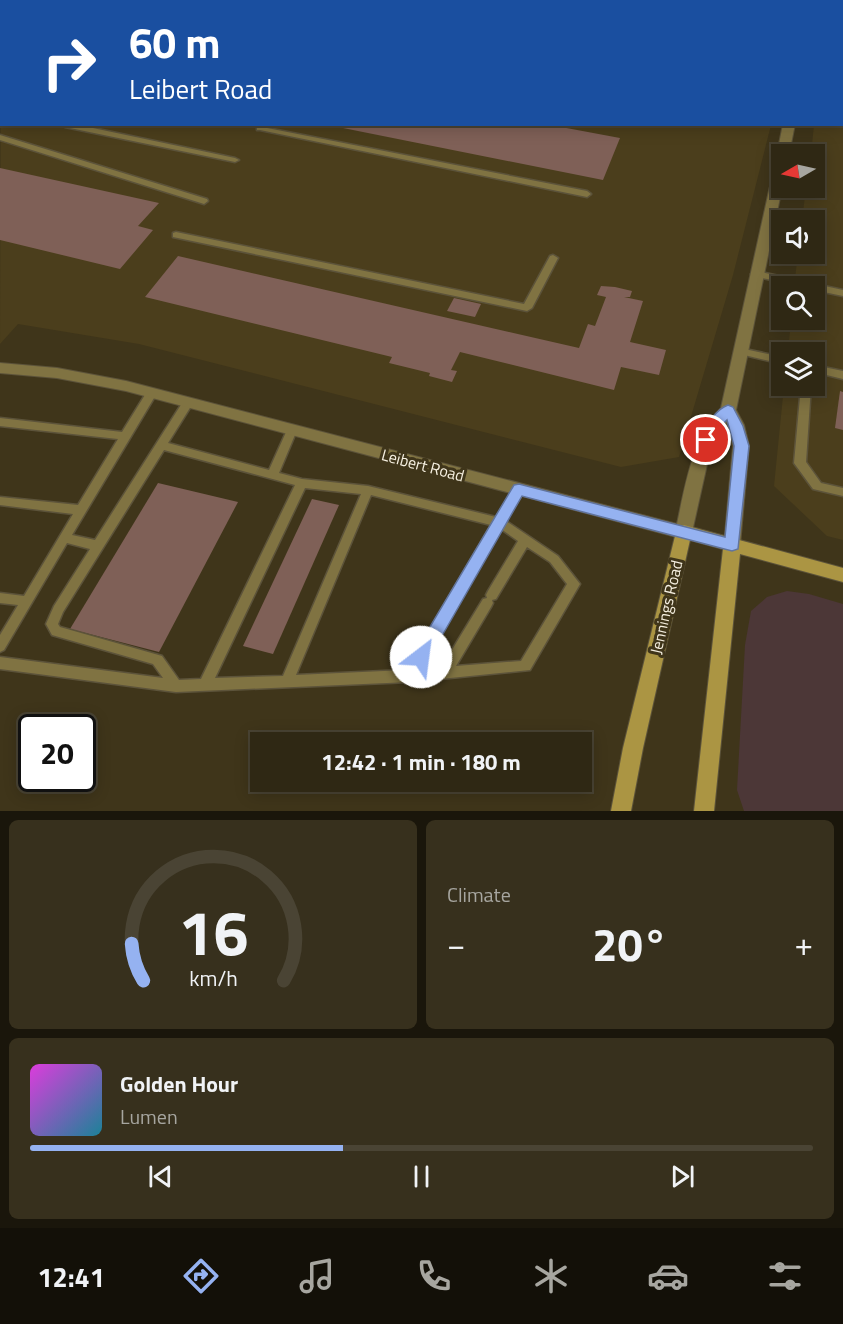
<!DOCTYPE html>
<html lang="en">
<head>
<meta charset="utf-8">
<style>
	body { margin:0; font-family:"Titillium Web",sans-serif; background:#37301d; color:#f1f3f6; height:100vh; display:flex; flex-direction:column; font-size:22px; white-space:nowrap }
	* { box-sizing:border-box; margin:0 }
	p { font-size:20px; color:#a7a6a0 }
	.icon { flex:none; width:33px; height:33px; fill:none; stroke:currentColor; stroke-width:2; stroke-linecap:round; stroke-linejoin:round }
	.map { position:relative; height:811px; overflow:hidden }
	.sheet { display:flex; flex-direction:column; gap:9px; padding:9px; background:#1a160b; flex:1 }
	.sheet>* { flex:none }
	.top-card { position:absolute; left:0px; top:0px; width:843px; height:126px; box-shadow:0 3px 15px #0003,0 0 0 2px #4a4434; background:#1a4fa0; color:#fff; overflow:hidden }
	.needle { width:39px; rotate:261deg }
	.controls { position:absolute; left:771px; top:144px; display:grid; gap:12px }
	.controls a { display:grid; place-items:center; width:54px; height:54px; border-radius:0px; background:#2f2814; box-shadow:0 3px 15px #0003,0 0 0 2px #4a4434; font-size:30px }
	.speed { position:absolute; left:18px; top:714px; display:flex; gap:12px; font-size:30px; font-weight:700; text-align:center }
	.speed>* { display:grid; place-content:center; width:78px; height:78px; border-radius:50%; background:#2f2814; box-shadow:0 3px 15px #0003,0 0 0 2px #4a4434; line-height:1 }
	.speed .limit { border:3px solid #111; border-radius:9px; background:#fff; color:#111 }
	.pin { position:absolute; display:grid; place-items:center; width:51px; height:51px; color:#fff; margin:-26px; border:3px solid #fff; border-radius:50%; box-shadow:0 2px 6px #0007 }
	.me { position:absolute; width:66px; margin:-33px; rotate:30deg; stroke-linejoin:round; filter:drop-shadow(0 0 4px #0008) }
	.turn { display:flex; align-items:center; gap:21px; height:126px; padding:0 30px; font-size:27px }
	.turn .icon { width:78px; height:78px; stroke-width:2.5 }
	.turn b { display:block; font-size:42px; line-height:51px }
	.big { font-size:45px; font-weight:700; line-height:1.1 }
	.sheet .widget { flex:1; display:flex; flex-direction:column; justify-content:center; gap:9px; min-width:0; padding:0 21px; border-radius:9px; background:#37301d }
	.sheet .dial { align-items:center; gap:0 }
	.dial svg { height:156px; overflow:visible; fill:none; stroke:#4a4434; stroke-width:7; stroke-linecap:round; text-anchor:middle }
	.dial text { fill:#f1f3f6; stroke:none }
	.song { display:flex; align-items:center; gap:18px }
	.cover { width:72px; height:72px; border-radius:9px; background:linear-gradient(135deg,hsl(300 70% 55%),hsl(190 70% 35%)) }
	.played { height:6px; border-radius:3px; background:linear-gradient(90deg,#95b2f1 40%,#4a4434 40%) }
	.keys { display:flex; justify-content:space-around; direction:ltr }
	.heat { display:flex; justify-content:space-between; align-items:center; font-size:33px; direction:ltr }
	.sheet .tiles { flex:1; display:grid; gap:9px; grid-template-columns:1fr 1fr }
	.widget:last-child { grid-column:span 2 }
	.trip { position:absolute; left:250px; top:732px; width:342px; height:60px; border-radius:0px; background:#2f2814; box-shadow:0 3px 15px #0003,0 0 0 2px #4a4434; font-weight:700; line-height:60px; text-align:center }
	.dock { display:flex; height:96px; justify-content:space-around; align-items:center; background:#131008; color:#a7a6a0 }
	.dock .icon { width:42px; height:42px }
	.dock .active { color:#95b2f1 }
	.dock b { font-size:27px; color:#f1f3f6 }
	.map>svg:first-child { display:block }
	.commercial { fill:#4c3737 }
	.built { fill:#4b3e1c }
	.building { fill:#7f6057 }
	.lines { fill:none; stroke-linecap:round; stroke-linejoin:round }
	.lane-casing { stroke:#5c533a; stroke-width:3 }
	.street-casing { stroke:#5c533a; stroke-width:2 }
	.secondary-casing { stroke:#5c533a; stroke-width:2 }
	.lane { fill:#807342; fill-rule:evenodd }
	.street { fill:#807342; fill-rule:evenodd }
	.secondary { fill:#ab9543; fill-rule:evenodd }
	.route { fill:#95b2f1; stroke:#61749d; stroke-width:1.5 }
	.labels { text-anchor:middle; stroke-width:6; stroke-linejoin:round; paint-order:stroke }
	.street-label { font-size:16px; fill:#f6f0e1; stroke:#3f351a }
</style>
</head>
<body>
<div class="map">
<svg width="843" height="811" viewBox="0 0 843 811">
	<rect width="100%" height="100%" fill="#3f351a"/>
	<polygon class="commercial" points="787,591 809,594 843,604 843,811 744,811 737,790 745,645 751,611 767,597"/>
	<g class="built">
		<polygon points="8,0 801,0 802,1 5,1"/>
		<polygon points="1,3 2,124 771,125 733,275 679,457 621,467 139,344 18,324 0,344"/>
		<polygon points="842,10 843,10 843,540 827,536 774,486 784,386 814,386 814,352 788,352 791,320 814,320 814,286 794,286 798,254 814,254 814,220 802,220 806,188 814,188 814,154 811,154 814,125 842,124"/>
	</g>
	<g class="building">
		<polygon points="323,124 545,124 620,138 603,180"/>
		<polygon points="0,168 159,203 138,226 153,230 120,269 0,240"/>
		<polygon points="178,256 579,348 588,324 595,326 606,297 597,295 601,286 615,287 632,291 630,297 624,297 643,301 630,342 666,350 659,375 621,367 614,390 460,352 451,370 457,371 452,382 429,376 430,373 389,363 392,357 145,297"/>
		<polygon points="454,298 481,304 475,317 447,311"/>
		<polygon points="840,391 843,392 843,430 835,428"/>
		<polygon points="158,483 238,502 159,652 70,629"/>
		<polygon points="312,499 339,505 273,654 243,646"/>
	</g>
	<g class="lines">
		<defs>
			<g id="lane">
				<rect x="0" y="63" width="2" height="4"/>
				<polygon points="74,124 235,158 239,160 235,162 65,127 61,125"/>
				<polygon points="257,126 587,191 591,194 587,197 260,130 257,130"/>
				<polygon points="0,135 207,199 208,201 204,204 201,203 0,140"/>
				<polygon points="176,232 524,304 550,256 553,255 558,258 532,308 527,311 173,237 173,233"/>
				<polygon points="756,271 843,290 843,296 814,290 814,286 801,286 753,276 751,274"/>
				<polygon points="740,348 782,357 782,364 736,353 735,351 736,349"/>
				<polygon points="814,365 843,371 843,379 814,372"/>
				<polygon points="801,386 811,386 806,462 821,483 843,488 843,496 813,489 794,463"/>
				<path d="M152 389 157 393 72 535 95 540 184 400 188 399 193 403 168 443 269 470 287 430 288 427H296L297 430 279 473 302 479 368 486 496 517 515 487H523L525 490 506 521 558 556 580 584 530 670 410 682 176 692 0 669V657L163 678 153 664 52 635 46 624 54 606 90 549 67 543 4 650 0 652V635L18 605 0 603V593L24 596 73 514 0 505V497L78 505 118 439 0 426V418L122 432 148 390ZM164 450 295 485 201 679 179 680 162 656 60 627 58 624 63 612ZM305 488 361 494 283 676 215 678ZM371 495 491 525 406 670 296 675ZM501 529 518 541 488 591 486 595 487 598 483 599 441 668 421 669ZM527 547 550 562 567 584 521 661 456 666 491 607 493 603 492 600 496 599Z"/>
			</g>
			<g id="street">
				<rect x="811" y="0" width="10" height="2"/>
				<path d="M783 124H795L789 154H782V188L736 410 744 425 749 446 740 545 738 550 732 552 726 550 724 545 733 446 727 422 710 451 692 532 690 537 684 539 126 391 57 378 0 373V363L57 368 126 381 677 524C686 482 692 441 721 408L776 159 779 156 777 154Z"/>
			</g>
			<polygon id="secondary" points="684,525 843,568 843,582 740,554 714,811 694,811 723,549 690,540 643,748 631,811 611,811 623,748 676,532 678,527"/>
		</defs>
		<use href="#lane" class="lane-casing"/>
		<use href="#street" class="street-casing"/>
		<use href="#secondary" class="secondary-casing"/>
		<use href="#lane" class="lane"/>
		<use href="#street" class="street"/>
		<use href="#secondary" class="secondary"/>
	</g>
	<path class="route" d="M728 405 733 407 743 426 749 446 738 549 732 551 522 496 427 662 421 664 415 662 413 657 415 652 514 485 519 484 725 537 734 446 727 420 719 428 711 444 706 445 699 440C706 427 714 410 728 405Z"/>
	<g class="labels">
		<g class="street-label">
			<text transform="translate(423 465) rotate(15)" y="6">Leibert Road</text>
			<text transform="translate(666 607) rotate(-77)" y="6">Jennings Road</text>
		</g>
	</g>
</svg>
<div class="controls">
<a><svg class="needle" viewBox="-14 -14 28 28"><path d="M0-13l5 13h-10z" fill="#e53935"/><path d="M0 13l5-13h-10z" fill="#a7a6a0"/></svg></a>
<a><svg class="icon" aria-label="sound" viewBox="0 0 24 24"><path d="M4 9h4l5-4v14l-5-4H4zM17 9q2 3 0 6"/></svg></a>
<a><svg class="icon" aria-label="search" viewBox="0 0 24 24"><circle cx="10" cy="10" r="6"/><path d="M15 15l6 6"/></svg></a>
<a><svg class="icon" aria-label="layers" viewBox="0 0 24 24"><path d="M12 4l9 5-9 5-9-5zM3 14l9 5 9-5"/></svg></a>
</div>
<div class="speed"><div class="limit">20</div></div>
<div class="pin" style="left:706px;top:440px;background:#d93025"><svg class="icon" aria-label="arrive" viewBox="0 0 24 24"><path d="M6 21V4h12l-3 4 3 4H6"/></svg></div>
<svg class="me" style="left:421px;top:657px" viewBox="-20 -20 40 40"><circle r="19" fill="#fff"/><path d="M0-13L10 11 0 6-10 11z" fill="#95b2f1"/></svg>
<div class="trip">12:42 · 1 min · 180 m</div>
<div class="top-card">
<div class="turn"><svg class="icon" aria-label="right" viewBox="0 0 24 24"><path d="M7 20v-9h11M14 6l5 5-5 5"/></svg><div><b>60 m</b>Leibert Road</div></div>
</div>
</div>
<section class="sheet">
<div class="tiles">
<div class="widget dial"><svg viewBox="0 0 100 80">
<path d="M14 69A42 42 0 1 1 86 69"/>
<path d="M14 69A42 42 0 0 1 8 50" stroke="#95b2f1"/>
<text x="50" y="56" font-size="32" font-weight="700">16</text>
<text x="50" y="72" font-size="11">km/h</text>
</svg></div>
<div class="widget"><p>Climate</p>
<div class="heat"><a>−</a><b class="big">20°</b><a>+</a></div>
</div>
<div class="widget">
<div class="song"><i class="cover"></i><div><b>Golden Hour</b><p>Lumen</p></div></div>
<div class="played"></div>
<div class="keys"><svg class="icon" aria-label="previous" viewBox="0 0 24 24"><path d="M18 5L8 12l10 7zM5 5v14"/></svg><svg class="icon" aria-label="pause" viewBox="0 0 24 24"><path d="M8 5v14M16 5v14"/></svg><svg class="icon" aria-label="next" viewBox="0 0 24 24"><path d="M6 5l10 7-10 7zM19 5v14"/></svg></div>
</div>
</div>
</section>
<nav class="dock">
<b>12:41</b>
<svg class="icon active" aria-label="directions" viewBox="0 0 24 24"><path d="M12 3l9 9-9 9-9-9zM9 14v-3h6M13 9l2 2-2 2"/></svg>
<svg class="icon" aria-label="music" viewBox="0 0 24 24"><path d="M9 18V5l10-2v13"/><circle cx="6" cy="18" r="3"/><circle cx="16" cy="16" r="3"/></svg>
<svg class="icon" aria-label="phone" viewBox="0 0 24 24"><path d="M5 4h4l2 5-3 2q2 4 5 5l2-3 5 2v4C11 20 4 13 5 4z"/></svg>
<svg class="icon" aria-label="climate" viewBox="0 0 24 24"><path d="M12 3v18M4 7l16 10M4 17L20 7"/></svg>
<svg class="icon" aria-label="car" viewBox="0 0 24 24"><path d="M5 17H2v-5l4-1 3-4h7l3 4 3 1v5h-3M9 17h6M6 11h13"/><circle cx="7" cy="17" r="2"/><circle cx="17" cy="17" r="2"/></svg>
<svg class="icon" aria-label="filters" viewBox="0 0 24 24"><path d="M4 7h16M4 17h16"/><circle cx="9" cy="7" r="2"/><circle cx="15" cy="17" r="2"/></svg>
</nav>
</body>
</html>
